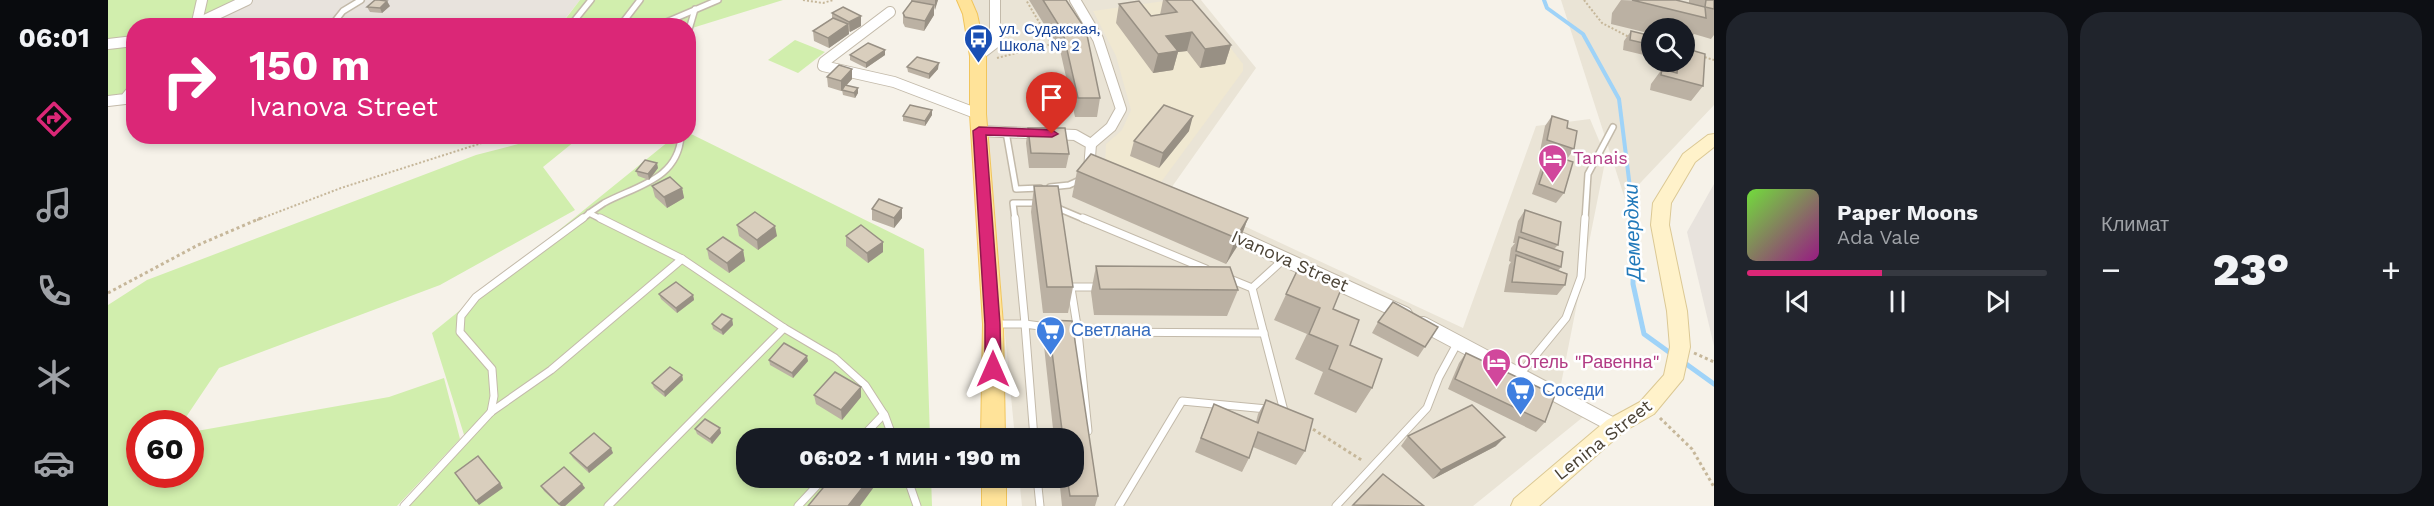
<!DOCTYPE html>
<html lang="ru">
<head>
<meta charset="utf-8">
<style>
	body { margin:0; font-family:"Work Sans",sans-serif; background:#20242c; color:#f1f3f6; height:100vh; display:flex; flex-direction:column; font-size:22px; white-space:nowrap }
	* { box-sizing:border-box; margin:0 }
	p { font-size:20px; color:#9ea1a6 }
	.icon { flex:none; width:33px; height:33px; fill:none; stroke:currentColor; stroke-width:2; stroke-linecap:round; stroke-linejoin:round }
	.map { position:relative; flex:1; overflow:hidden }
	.details { display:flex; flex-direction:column; gap:12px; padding:12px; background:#0d0f14; width:720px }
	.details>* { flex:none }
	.top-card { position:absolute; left:18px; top:18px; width:570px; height:126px; border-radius:24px; box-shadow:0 3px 9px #0003; background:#db2777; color:#fff; overflow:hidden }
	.tools { position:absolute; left:1533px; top:18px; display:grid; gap:12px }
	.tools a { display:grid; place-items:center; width:54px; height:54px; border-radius:50%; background:#171b24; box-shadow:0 3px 9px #0003; font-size:30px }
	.speed { position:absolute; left:18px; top:410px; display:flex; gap:12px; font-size:30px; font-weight:700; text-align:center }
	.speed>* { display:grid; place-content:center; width:78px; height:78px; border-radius:50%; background:#171b24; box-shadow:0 3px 9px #0003; line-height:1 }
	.speed .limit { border:9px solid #d22; background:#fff; color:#111 }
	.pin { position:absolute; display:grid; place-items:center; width:51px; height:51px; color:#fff; margin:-62px -26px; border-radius:50% 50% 50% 0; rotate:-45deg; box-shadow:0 0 6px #0007 }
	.pin .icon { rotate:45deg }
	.me { position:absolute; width:66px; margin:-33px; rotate:0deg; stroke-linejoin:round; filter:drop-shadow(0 0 4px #0008) }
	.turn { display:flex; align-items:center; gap:21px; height:126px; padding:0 24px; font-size:27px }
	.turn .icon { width:78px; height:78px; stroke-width:2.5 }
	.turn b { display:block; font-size:42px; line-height:51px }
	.big { font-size:45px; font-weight:800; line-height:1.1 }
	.details .widget { flex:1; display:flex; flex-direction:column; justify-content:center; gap:9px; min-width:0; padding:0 21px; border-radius:24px; background:#20242c }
	.song { display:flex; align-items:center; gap:18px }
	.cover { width:72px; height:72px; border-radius:9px; background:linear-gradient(135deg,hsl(100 70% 55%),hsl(310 70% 35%)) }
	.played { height:6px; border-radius:3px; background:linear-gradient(90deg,#db2777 45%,#363941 45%) }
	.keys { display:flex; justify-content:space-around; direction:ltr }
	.heat { display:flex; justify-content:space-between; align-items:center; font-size:33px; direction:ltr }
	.details .tiles { flex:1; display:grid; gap:12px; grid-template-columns:repeat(2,1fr) }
	.trip { position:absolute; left:628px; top:428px; width:348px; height:60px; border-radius:24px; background:#171b24; box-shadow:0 3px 9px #0003; font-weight:800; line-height:60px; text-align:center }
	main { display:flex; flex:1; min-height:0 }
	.menu { display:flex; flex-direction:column; width:108px; justify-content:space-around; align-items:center; background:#090b0e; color:#9ea1a6 }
	.menu .icon { width:42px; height:42px }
	.menu .on { color:#db2777 }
	.menu b { font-size:27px; color:#f1f3f6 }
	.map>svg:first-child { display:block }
	.residential { fill:#eae4d6; fill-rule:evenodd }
	.industrial { fill:#e8e3dd }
	.education { fill:#f0e8d1 }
	.green { fill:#d1eead }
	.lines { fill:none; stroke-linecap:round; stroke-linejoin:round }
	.stream-far1 { stroke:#9fd3f8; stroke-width:4 }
	.stream { stroke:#9fd3f8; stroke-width:5 }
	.service-far1-casing { stroke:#c3baaa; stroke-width:8 }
	.service-casing { stroke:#c3baaa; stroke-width:9 }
	.minor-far1-casing { stroke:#c3baaa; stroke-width:12 }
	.minor-casing { stroke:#c3baaa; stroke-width:16 }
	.secondary-casing { stroke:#dbc894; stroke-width:2 }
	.primary-casing { stroke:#f1c55c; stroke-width:2 }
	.path-far1 { stroke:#c6b79a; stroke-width:2; stroke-dasharray:2 2; stroke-linecap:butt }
	.path { stroke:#c6b79a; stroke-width:3; stroke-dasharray:3 3; stroke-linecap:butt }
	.service-far1 { stroke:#fff; stroke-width:5 }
	.service { stroke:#fff; stroke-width:7 }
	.minor-far1 { stroke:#fff; stroke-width:10 }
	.minor { stroke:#fff; stroke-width:14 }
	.secondary { fill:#fff2ca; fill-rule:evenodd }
	.primary { fill:#ffe399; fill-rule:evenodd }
	.wall { fill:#bbb1a3 }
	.shaded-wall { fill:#989084 }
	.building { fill:#d9cebd; stroke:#989084; stroke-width:1.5 }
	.route { fill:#db2777; stroke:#8e194d; stroke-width:1.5 }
	.labels { text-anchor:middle; stroke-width:5; stroke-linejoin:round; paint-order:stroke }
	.far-transit-label { font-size:15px; fill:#164399; stroke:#fff; text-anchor:start }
	.hotel-label { font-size:18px; fill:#b23c85; stroke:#fff; text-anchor:start }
	.street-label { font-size:18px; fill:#4b4336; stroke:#fff }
	.shop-label { font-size:18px; fill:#366cbe; stroke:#fff; text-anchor:start }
	.water-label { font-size:20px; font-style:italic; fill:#2179ba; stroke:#fff }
</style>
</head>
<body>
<main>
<nav class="menu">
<b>06:01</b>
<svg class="icon on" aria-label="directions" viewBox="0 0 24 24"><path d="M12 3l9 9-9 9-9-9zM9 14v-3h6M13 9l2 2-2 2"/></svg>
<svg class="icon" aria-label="music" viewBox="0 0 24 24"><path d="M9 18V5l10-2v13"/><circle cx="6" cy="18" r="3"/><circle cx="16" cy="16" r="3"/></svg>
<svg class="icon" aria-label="phone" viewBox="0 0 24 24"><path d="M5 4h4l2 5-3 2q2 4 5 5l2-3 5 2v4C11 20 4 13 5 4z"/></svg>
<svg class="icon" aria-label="climate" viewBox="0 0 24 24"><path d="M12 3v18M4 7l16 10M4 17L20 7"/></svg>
<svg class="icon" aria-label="car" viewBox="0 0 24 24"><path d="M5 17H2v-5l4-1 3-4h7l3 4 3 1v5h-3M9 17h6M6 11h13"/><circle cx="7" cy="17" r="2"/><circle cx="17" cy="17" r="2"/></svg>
</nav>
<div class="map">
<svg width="1606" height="506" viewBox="0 0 1606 506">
	<rect width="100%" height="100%" fill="#f6f2e9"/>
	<g class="residential">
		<polygon points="861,0 1093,0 1148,68 1061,191 1355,328 1428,126 1482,119 1498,157 1453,384 1485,409 1365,506 914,506 911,477 966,477 966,438 907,438 878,136"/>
		<path d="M1453 0H1606V105L1517 199ZM1544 28H1576V62H1544Z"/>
	</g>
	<g class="industrial">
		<polygon points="141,0 472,0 452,25 97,26"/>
		<polygon points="1606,184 1606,346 1579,232"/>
	</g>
	<polygon class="education" points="1064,0 1087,2 1135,64 1135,71 1048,189 997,166 998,144 1014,130 1023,110 1008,56 985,11"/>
	<g class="green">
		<polygon points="0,0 141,0 97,25 26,26 25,94 0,98"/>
		<polygon points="472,0 675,0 581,29 580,26 452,26"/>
		<polygon points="687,40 717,52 690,73 660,60"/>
		<polygon points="581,133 816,249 822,438 639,438 639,477 823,477 824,506 297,506 358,441 324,333 566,137 580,136"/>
		<polygon points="422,137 472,137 435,167 467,210 332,285 111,368 74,423 32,423 32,474 82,474 83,432 281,397 336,378 352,439 289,506 0,506 0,305 39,280 368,155 414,143"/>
	</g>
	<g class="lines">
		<polyline class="stream-far1" points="1436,0 1439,8 1475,34 1511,99 1526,220"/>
		<g class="stream">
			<polyline points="1526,218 1525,284 1536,334 1565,355"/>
			<polyline points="1574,361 1606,384"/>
		</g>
		<defs>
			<g id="service-far1">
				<polyline points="223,26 235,11 253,0"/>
				<polyline points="462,26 483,0"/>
				<polyline points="512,26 532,0"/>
				<polyline points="549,26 610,0"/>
				<polyline points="580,33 587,9"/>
				<polyline points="898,132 908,189 932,188"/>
				<polyline points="942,187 961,185 972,180"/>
				<polyline points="952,209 978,220"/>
				<polyline points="481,213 495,220"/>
				<path d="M473 220C480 214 488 208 496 203 527 186 570 180 573 136"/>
				<polyline points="907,220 905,203 930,203"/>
				<polyline points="1477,220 1480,174 1505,127"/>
			</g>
			<g id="service">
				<polyline points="492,218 574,259 676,328 727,358 757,385 777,416 785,438"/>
				<polyline points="975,218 1098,269"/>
				<polyline points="1122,279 1144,288"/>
				<polyline points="963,287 991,287"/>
				<polyline points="888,324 917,324 907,218"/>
				<polyline points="959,330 970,332 963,288"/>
				<polyline points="1412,374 1458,318 1473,277 1477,218"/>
				<polyline points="1172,411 1176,411 1144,288 1175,260"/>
				<polyline points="383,412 386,396 384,369 352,332 353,316 368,297 475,218"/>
				<polyline points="980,431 970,332 1156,333"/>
				<polyline points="753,438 776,414"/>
				<polyline points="926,438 917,324 946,328"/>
				<polyline points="799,477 809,506"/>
				<polyline points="929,477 932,506"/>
				<polyline points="296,506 383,412 443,370 574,259"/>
				<polyline points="500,506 676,328"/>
				<polyline points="690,506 717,477"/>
				<polyline points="1011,506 1074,401 1159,409"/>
				<polyline points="1228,506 1319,408 1331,377 1350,342"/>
			</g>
			<g id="minor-far1">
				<polyline points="967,0 990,39 1013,109 1003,127 983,144"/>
				<polyline points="782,12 716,62 715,66 786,82 870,114"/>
				<polyline points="89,22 94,0"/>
				<polyline points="84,26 139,0"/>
				<polyline points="0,44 26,41"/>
				<polyline points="870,56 887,43 887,0"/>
				<polyline points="0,101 17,99 26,88"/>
				<polyline points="871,131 967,135 983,144 981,170"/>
			</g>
			<g id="minor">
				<polyline points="1119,233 1297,314"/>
				<polyline points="1315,324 1507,426"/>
			</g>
			<polygon id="secondary" points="1606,134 1606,147 1587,162 1563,203 1561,225 1579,311 1582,347 1575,379 1546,414 1515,432 1431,506 1403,506 1406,499 1499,420 1532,402 1556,375 1562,347 1559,311 1543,225 1545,203 1575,154 1600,135"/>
			<g id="primary">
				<polygon points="849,0 863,0 869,14 878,56 878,114 895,324 897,438 873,438 875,324 862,114 862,56 855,14"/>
				<rect x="874" y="477" width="24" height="29"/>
			</g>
		</defs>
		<use href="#service-far1" class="service-far1-casing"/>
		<use href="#service" class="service-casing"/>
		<use href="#minor-far1" class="minor-far1-casing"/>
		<use href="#minor" class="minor-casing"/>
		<use href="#secondary" class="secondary-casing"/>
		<use href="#primary" class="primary-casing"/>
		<g class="path-far1">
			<polyline points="695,0 715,3 725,0"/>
			<polyline points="1476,0 1494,23 1521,37"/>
			<polyline points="1593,56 1606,60"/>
			<polyline points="889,58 944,44 918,0"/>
			<polyline points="149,220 233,188 380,141 386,136"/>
		</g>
		<g class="path">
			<polyline points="0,293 90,245 153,218"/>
			<polyline points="1586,353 1606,362"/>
			<polyline points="1552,418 1584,449 1606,487"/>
			<polyline points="1200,426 1255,461"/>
		</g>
		<use href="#service-far1" class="service-far1"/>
		<use href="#service" class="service"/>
		<use href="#minor-far1" class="minor-far1"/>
		<use href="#minor" class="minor"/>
		<use href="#secondary" class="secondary"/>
		<use href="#primary" class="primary"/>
	</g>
	<g class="wall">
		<polygon points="803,0 830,0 826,10 826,15 816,31 797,27 795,23 795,13 803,2"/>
		<polygon points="921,0 958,0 992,98 989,117 967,117 952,50"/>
		<polygon points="1055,0 1084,0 1123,45 1117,64 1092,68 1079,51 1070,52 1065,70 1045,73 1008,23 1011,4 1043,16 1052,15"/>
		<polygon points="1513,0 1581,3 1581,0 1606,0 1606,35 1603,39 1586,34 1579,44 1576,43 1576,28 1544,28 1544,34 1503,24 1504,13"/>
		<polygon points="282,6 274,13 262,12 259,7"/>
		<polygon points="724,13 753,16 753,26 742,32 741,31 741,34 721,48 706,41 705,31 724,18"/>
		<polygon points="1523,31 1544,36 1544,57 1515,50 1516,41"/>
		<polygon points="742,55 777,55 758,68 742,60"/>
		<polygon points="1561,62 1576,62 1595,86 1583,101 1542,90 1543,84 1554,69 1560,71"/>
		<polygon points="799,67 830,69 821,79 800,72"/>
		<polygon points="719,77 744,79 738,86 750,93 747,98 735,95 734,90 733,91 720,87"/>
		<polygon points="824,110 824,115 817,126 795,121 795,116"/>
		<polygon points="1444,116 1459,128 1466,149 1459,159 1432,151 1437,126"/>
		<polygon points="920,128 961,154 958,168 921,168 918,143"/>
		<polygon points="1081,131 1051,168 1022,156 1026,141"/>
		<polygon points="1441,154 1456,193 1448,203 1424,194 1434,164"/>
		<polygon points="550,168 541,180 530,176 528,171"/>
		<polygon points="969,171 1140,218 1130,245 1118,264 964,197"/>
		<polygon points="544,186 574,188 576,198 559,208 547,197"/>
		<polygon points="926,186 965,287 960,313 935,313 923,212"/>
		<polygon points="794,208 794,218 786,228 764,220 764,209"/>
		<polygon points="1417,210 1450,245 1446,249 1453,267 1450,271 1457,285 1449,295 1396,292 1401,265 1403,262 1401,261 1403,248 1407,243 1405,243 1410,221"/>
		<polygon points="629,225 669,236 650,250 631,236"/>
		<polygon points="738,236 775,242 775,252 760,263 738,246"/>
		<polygon points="599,249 635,250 637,261 621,273 601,259"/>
		<polygon points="988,266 1130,290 1119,316 986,315 983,292"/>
		<polygon points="1190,269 1225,309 1264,388 1248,413 1206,394 1215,372 1187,359 1199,334 1166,320"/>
		<polygon points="551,294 585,295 586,300 569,313 553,299"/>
		<polygon points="624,319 625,325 615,335 605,329 604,324"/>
		<polygon points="940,320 990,496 987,506 954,506 951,477 966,477 966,438 946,438 936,346"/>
		<polygon points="1270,322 1330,327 1310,357 1264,333"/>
		<polygon points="1358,353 1437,422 1428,432 1340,389 1351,363"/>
		<polygon points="661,360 700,361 685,378 662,365"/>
		<polygon points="574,375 575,380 557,397 546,388 544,383"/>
		<polygon points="706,395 753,397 734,420 708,404"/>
		<polygon points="1158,400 1197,451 1188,465 1145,447 1141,458 1134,472 1087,452 1106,404 1148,422 1150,414"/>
		<polygon points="587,429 613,433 604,444 589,434"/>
		<polygon points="1300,436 1388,446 1325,479 1293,446"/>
		<polygon points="462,453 505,453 481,473 465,458"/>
		<polygon points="474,484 477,488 457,506 452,506 436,491 433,486"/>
	</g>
	<g class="shaded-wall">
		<polygon points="827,0 830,0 827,10"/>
		<polygon points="279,1 282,6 274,13 272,8"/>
		<polygon points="826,5 826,15 816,31 817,21"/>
		<polygon points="753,16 753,26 742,32 741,22"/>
		<polygon points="740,24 741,34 721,48 720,38"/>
		<polygon points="1084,32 1079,51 1070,52 1065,70 1045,73 1050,54 1058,36"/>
		<polygon points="1123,45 1117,64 1092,68 1097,49"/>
		<polygon points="777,50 777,55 758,68 758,63"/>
		<polygon points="831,63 830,69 821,79 821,74"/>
		<polygon points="744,69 744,79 733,91 733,81"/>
		<polygon points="750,88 750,93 747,98 746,93"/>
		<polygon points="824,110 824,115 817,126 817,121"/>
		<polygon points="1085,116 1081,131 1051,168 1055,153"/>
		<polygon points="549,163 550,168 541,180 540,174"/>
		<polygon points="574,188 576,198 559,208 556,197"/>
		<polygon points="794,208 794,218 786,228 786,218"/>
		<polygon points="1140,218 1130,245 1118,264 1128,238"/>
		<polygon points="667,226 669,236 650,250 649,240"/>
		<polygon points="775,242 775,252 760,263 759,253"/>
		<polygon points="635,250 637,261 621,273 619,263"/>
		<polygon points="585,295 586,300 569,313 568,308"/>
		<polygon points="624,319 625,325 615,335 613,330"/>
		<polygon points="699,356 700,361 685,378 684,373"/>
		<polygon points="574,375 575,380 557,397 556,392"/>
		<polygon points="753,387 753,397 734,420 733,410"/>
		<polygon points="612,428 613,433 604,444 602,439"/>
		<polygon points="1397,437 1388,446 1325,479 1333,470"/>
		<polygon points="503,448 505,453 481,473 479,468"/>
		<polygon points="763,477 765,477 766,487 752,506 740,506"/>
		<polygon points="392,483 395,488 371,505 368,501"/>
		<polygon points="474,484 477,488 457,506 453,506 451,504"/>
	</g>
	<g class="building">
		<polygon points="267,0 271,0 279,1 272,8 259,7"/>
		<polygon points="935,0 958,0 978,30 992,98 970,98 955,32"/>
		<polygon points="1058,0 1084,0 1123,45 1097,49 1084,32 1058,36 1070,51 1050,54 1011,4 1031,1 1043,16 1069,12"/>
		<polygon points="1524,0 1568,0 1597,7 1598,18"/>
		<polygon points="1598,0 1606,0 1606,9 1597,7"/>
		<polygon points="804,1 826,5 817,21 797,17 795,13"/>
		<polygon points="735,7 753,16 741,22 724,13"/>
		<polygon points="725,18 740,24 720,38 705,31"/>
		<polygon points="1523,31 1544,36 1544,45 1522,40"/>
		<polygon points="760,43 777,50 758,63 742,55"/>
		<polygon points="1576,48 1597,54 1595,86 1553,75 1554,69 1569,73 1570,62 1576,62"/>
		<polygon points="809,57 831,63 821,74 799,67"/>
		<polygon points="731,65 744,69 733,81 719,77"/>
		<polygon points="737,85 750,88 746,93 734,90"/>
		<polygon points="802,105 824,110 817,121 795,116"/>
		<polygon points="1056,105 1085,116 1055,153 1026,141"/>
		<polygon points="1444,116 1460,121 1459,128 1469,131 1466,149 1439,140"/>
		<polygon points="920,128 957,128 961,154 923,153"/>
		<polygon points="983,154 1140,218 1128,238 969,171"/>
		<polygon points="1441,154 1465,162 1456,193 1431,184"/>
		<polygon points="537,160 549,163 540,174 528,171"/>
		<polygon points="562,177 574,188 556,197 544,186"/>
		<polygon points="926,186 950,186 965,287 939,287"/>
		<polygon points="771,199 794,208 786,218 764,209"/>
		<polygon points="1417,210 1453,222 1450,245 1413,232"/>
		<polygon points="647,212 667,226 649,240 629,225"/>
		<polygon points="753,225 775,242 759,253 738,236"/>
		<polygon points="615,237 635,250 619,263 599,249"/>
		<polygon points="1411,237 1455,252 1453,267 1408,251"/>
		<polygon points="1408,255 1459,274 1457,285 1404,282"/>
		<polygon points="988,266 1122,267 1130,290 992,289"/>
		<polygon points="1190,269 1234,287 1225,309 1251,320 1242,345 1274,359 1264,388 1221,369 1230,346 1201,334 1212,308 1178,294"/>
		<polygon points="568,282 585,295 568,308 551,294"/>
		<polygon points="1285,302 1330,327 1317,347 1270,322"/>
		<polygon points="614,314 624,319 613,330 604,324"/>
		<polygon points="940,320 964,321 990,496 962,496 959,477 966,477 966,438 955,438"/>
		<polygon points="676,343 699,356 684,373 661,360"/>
		<polygon points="1358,353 1447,395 1437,422 1347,379"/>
		<polygon points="562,367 574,375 556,392 544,383"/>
		<polygon points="727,372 753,387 733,410 706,395"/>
		<polygon points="1158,400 1205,419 1197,451 1150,432 1141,458 1093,438 1106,404 1150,423"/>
		<polygon points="1364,405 1397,437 1333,470 1300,436"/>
		<polygon points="597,419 612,428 602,439 587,429"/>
		<polygon points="486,433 503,448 479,468 462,453"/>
		<polygon points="370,456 392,483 368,501 347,473"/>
		<polygon points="456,467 474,484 451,504 433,486"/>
		<polygon points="1275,474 1316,506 1245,505"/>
		<polygon points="724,477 763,477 740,506 700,506"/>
	</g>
	<polygon class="route" points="871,127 944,130 950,134 944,137 878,135 892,324 893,369 890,374 885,376 879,374 877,369 877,324 865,131"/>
	<defs>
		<symbol id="bus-pin" viewBox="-11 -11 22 30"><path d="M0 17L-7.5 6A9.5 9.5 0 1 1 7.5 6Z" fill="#1a4fb4" stroke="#fff"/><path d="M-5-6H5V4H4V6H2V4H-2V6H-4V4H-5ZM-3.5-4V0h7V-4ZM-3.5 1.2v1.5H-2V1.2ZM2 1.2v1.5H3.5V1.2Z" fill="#fff"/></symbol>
		<symbol id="hotel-pin" viewBox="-11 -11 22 30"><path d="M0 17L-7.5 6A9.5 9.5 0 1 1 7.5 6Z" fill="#d1479c" stroke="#fff"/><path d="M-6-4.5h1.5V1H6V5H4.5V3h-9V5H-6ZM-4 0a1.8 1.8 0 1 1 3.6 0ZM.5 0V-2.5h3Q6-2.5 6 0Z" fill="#fff"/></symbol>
		<symbol id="supermarket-pin" viewBox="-11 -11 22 30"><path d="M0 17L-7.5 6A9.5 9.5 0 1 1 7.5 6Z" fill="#3f7fe0" stroke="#fff"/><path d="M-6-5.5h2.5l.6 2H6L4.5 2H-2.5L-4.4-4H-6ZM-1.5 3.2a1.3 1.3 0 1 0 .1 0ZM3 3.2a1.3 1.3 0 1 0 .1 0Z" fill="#fff"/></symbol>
	</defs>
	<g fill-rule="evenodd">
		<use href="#bus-pin" x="854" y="22" width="33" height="45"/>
		<use href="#hotel-pin" x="1428" y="142" width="33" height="45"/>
		<use href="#supermarket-pin" x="926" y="314" width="33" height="45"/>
		<use href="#hotel-pin" x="1372" y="346" width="33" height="45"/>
		<use href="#supermarket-pin" x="1396" y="374" width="33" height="45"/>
	</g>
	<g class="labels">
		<g class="far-transit-label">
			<text x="891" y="34">ул. Судакская,<tspan x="891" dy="17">Школа № 2</tspan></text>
		</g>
		<g class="hotel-label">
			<text x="1465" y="164">Tanais</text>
			<text x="1409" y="368">Отель "Равенна"</text>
		</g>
		<g class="street-label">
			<text transform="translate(1182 261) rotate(24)" y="6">Ivanova Street</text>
			<text transform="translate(1495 440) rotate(-38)" y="6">Lenina Street</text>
		</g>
		<g class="shop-label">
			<text x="963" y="336">Светлана</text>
			<text x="1434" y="396">Соседи</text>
		</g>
		<g class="water-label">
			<text transform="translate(1524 232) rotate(-92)" y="7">Демерджи</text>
		</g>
	</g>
</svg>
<div class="tools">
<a><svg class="icon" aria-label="search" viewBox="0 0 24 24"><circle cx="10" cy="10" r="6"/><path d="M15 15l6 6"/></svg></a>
</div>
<div class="speed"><div class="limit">60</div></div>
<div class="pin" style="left:944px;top:134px;background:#d93025"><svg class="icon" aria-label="arrive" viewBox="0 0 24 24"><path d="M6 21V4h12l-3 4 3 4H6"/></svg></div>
<svg class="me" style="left:885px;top:369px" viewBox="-20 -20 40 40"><path d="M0-17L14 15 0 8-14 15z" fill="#db2777" stroke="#fff" stroke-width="4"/></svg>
<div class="trip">06:02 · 1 мин · 190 m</div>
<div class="top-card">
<div class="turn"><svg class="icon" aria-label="right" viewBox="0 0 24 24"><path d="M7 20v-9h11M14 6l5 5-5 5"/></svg><div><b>150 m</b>Ivanova Street</div></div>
</div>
</div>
<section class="details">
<div class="tiles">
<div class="widget">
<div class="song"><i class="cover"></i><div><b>Paper Moons</b><p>Ada Vale</p></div></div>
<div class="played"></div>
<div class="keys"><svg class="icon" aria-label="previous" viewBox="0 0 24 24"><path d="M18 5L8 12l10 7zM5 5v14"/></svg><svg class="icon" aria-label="pause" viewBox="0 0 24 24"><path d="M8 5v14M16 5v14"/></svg><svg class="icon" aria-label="next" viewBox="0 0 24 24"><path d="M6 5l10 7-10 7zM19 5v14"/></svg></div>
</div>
<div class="widget"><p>Климат</p>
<div class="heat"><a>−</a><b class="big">23°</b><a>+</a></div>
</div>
</div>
</section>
</main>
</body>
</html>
